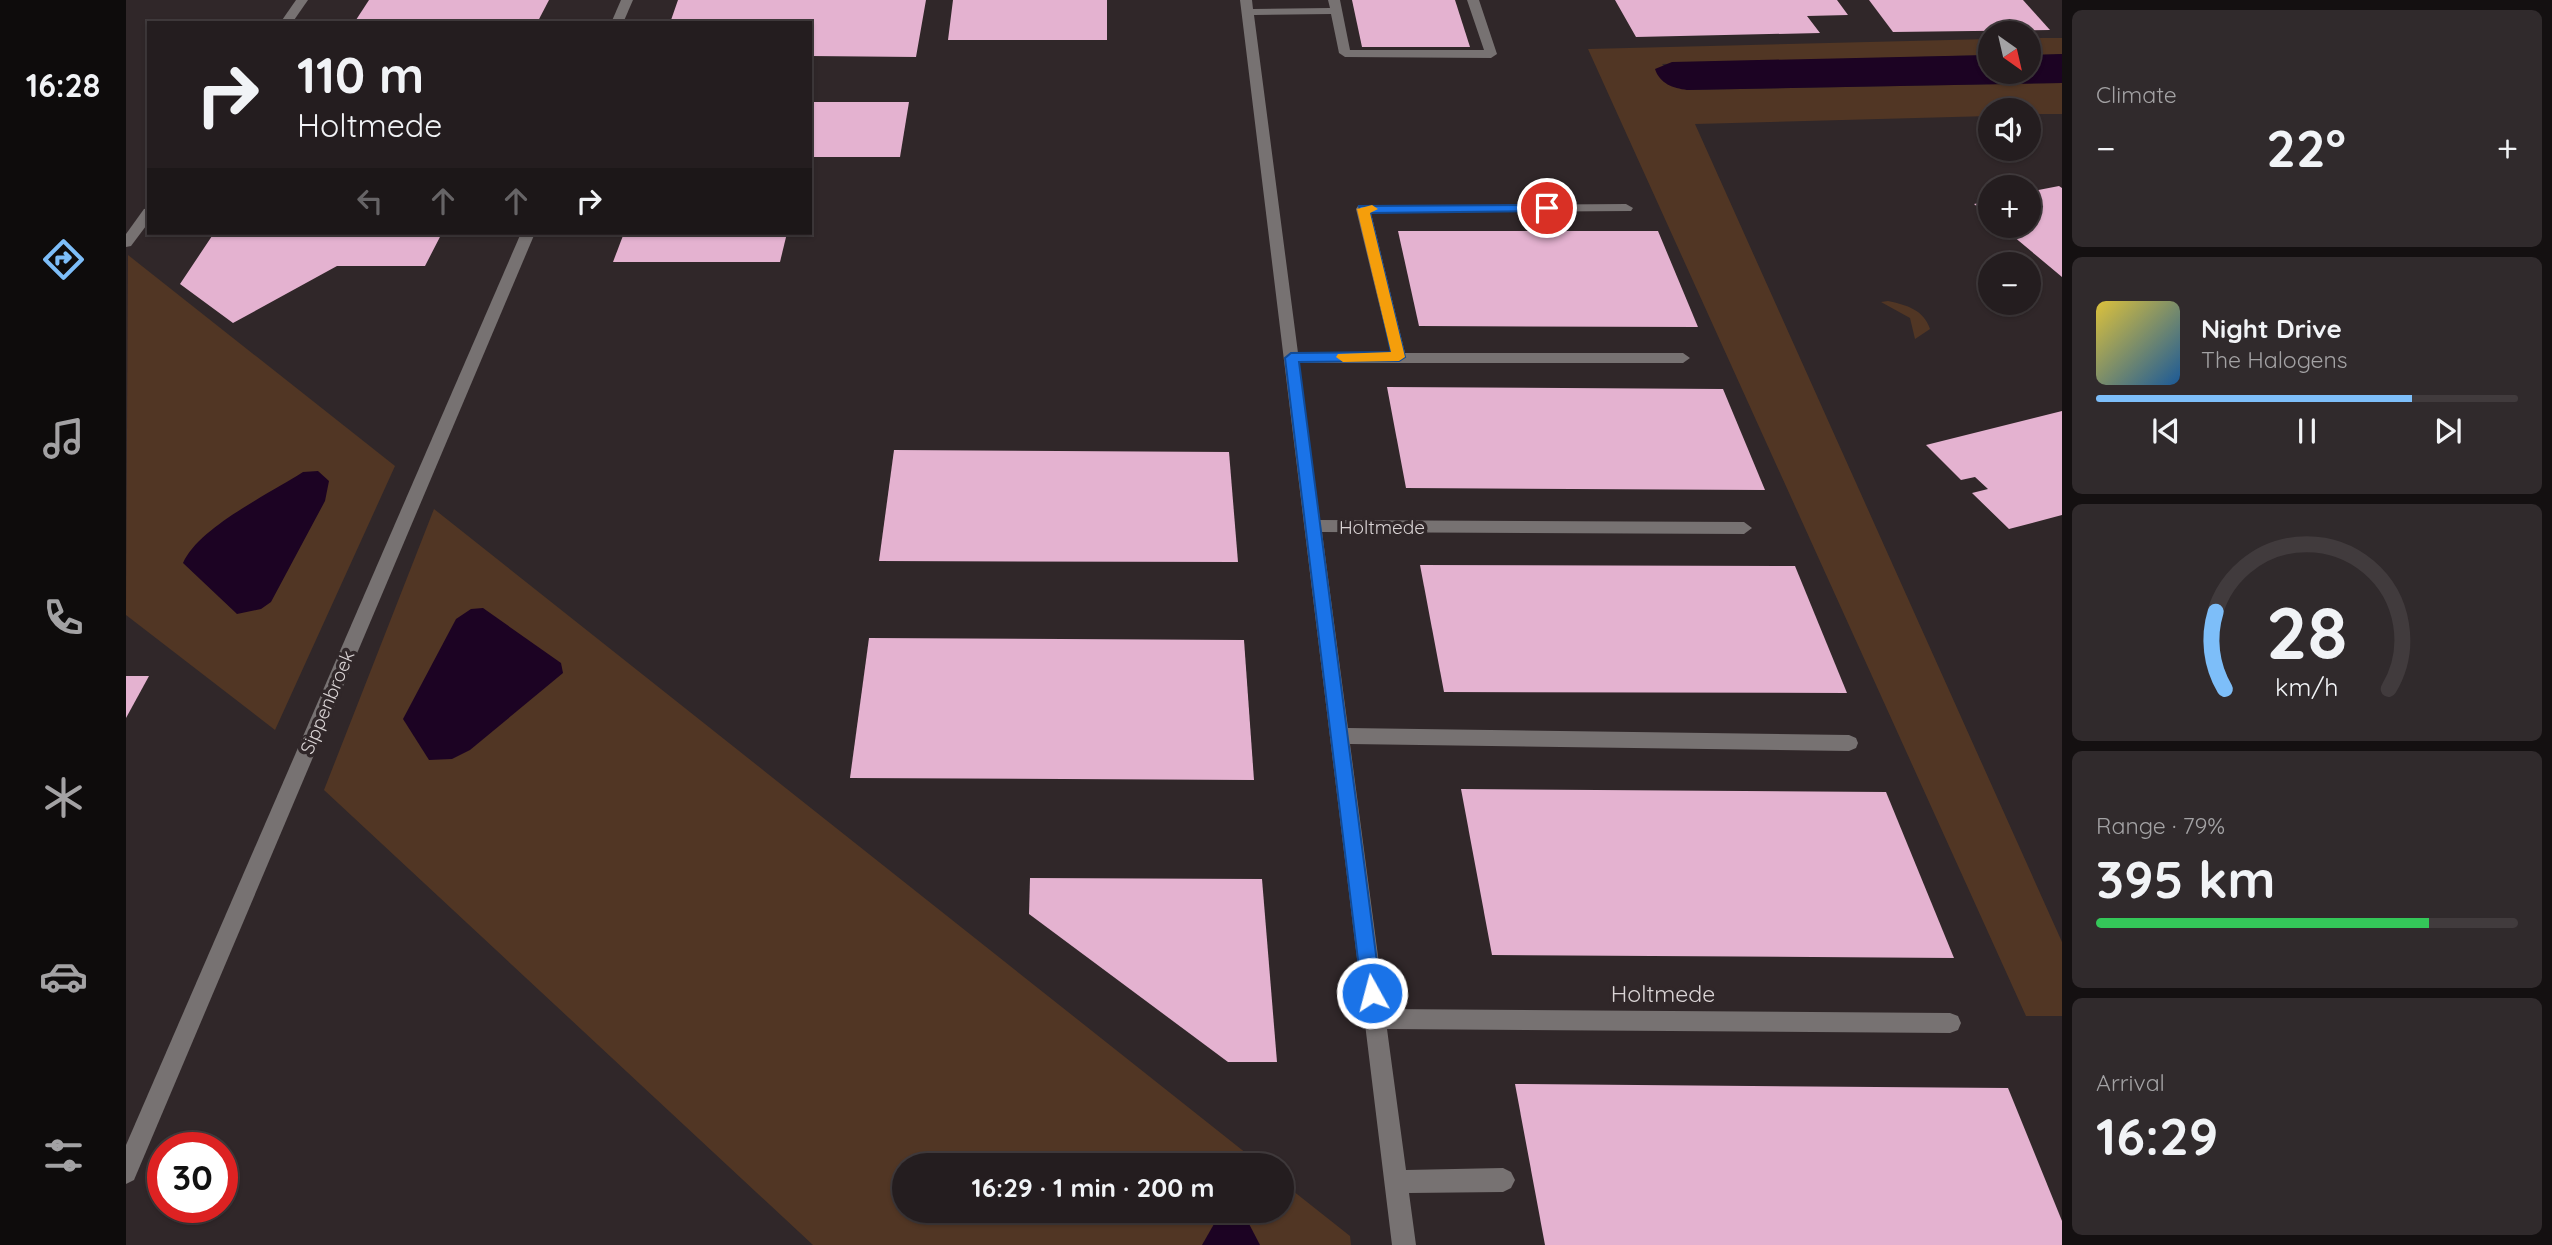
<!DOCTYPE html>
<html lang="en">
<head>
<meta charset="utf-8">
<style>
	body { margin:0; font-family:Quicksand,sans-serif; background:#302a2c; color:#f1f3f6; height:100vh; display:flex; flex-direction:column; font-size:26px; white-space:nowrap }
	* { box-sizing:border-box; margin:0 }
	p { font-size:23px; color:#a3a2a4 }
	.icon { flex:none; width:38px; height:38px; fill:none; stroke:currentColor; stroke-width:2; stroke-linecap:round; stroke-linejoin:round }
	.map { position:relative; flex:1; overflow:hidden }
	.drawer { display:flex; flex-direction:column; gap:10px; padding:10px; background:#141011; width:490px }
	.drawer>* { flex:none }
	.hud { position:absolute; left:21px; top:21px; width:665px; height:214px; border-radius:0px; box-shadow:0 2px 5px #0004,0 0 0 2px #413b3d; background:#241d1f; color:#f1f3f6; overflow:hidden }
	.needle { width:46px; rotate:146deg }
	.buttons { position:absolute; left:1852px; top:21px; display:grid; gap:14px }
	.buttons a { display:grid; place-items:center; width:63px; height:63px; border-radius:50%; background:#241d1f; box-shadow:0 2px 5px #0004,0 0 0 2px #413b3d; font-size:35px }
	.speed { position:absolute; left:21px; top:1132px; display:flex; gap:14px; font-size:35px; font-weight:700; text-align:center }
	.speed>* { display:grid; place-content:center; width:91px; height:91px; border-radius:50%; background:#241d1f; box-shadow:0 2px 5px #0004,0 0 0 2px #413b3d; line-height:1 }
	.speed .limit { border:10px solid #d22; background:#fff; color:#111 }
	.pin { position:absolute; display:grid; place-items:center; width:60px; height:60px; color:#fff; margin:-30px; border:4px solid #fff; border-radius:50%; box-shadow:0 2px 7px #0007 }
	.me { position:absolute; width:77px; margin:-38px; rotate:353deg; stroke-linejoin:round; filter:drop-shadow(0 0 5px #0008) }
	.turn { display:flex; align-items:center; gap:24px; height:147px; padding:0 35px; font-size:32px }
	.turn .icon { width:91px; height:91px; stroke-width:2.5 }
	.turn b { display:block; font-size:49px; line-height:60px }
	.lanes { display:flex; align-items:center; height:66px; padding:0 35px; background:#0003; justify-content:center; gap:35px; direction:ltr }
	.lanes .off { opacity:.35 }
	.big { font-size:52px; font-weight:700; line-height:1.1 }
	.drawer .card { flex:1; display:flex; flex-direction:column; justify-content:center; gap:10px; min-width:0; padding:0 24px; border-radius:10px; background:#302a2c }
	.drawer .dial { align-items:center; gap:0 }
	.dial svg { height:182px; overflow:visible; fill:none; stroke:#413b3d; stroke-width:7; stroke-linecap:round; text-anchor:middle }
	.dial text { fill:#f1f3f6; stroke:none }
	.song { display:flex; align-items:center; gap:21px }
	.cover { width:84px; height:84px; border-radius:10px; background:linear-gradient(135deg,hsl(50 70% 55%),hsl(210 70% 35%)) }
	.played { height:7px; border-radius:4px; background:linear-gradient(90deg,#7dbef9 75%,#413b3d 75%) }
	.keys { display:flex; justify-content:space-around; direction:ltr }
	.heat { display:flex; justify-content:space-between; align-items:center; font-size:38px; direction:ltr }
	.charge { height:10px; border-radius:5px; background:linear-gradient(90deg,#34c759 79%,#413b3d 0) }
	.trip { position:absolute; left:766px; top:1153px; width:402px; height:70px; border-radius:35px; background:#241d1f; box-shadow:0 2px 5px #0004,0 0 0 2px #413b3d; font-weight:700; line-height:70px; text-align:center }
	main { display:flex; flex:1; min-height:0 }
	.tab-bar { display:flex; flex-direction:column; width:126px; justify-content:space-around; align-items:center; background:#0e0c0c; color:#a3a2a4 }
	.tab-bar .icon { width:49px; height:49px }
	.tab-bar .active { color:#7dbef9 }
	.tab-bar b { font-size:32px; color:#f1f3f6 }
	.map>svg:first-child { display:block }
	.green { fill:#513624 }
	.water { fill:#1c0323 }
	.building { fill:#e4b2d0 }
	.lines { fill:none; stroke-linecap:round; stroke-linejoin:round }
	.minor { fill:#777272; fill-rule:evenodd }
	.route { fill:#1a73e8; stroke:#114b97; stroke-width:2 }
	.slow { fill:#f59e0b }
	.labels { text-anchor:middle; stroke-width:7; stroke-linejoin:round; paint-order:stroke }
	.street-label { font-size:19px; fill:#dad4d5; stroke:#302729 }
	.near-street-label { font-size:23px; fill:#dad4d5; stroke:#302729 }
</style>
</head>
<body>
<main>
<nav class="tab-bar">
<b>16:28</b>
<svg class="icon active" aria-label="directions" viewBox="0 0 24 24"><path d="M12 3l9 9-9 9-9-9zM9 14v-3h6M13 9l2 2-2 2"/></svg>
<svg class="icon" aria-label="music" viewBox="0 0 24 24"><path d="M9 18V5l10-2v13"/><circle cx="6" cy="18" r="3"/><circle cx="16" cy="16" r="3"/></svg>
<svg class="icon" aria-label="phone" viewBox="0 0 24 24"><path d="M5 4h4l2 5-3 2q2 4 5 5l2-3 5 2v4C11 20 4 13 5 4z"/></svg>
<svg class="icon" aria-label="climate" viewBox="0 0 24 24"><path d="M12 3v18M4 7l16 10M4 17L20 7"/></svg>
<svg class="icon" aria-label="car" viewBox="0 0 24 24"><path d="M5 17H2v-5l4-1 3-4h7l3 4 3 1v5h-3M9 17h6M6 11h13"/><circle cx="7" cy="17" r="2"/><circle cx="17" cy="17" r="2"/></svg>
<svg class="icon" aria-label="filters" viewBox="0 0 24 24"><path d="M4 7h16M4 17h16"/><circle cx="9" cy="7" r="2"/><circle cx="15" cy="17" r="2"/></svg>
</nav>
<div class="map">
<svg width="1936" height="1245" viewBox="0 0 1936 1245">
	<rect width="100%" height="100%" fill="#302729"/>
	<g class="green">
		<polygon points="1902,38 1936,38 1936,54 1902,55"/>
		<polygon points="1864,39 1864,55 1536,64 1561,90 1936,83 1936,114 1902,114 1902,110 1864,110 1864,116 1569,124 1936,942 1936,1016 1900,1016 1462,49"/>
		<polygon points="2,255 269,466 149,730 0,615"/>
		<path d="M1762 301C1781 305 1798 310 1804 329L1789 339 1784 318 1755 302Z"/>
		<polygon points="308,509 1135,1165 779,1166 779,1211 1157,1211 1157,1183 1224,1236 1225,1245 687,1245 198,790"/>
	</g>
	<g class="water">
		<path d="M1936 54V83L1561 90C1547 88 1534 84 1529 69L1546 62 1864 55V72H1902V55Z"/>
		<path d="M192 471 203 481 199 501 145 602 135 609 111 614 57 563C73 527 143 494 177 472Z"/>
		<polygon points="357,608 435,663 437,673 344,750 326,759 303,760 277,719 330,619 345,609"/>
		<polygon points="1102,1212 1120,1218 1134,1245 1076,1245 1088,1224"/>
	</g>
	<g class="building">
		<polygon points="243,0 423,0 411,23 228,23"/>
		<polygon points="552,0 800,0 790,57 684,56 684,23 544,23"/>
		<polygon points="827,0 981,0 981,40 822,40"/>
		<polygon points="1226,0 1329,0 1344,47 1236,47"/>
		<polygon points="1489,0 1711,0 1722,15 1681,16 1694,33 1510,37"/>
		<polygon points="1743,0 1897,0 1924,30 1767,32"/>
		<polygon points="684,102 783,102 774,157 684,157"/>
		<polygon points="1933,186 1936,188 1936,277 1875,226 1902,226 1902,192"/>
		<polygon points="1864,201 1864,217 1848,204"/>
		<polygon points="1272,231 1532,231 1572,327 1293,326"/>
		<polygon points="88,233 316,233 299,266 211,266 107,323 54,284"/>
		<polygon points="498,233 661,233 654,262 487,262"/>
		<polygon points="1261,387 1597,389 1639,490 1280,488"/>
		<polygon points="1936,411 1936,515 1883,529 1846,493 1862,489 1849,477 1835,480 1800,445"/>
		<polygon points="768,450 1103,452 1112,562 753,561"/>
		<polygon points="1294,565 1669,566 1721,693 1318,692"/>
		<polygon points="743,638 1118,640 1128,780 724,778"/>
		<polygon points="0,676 23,676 0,718"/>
		<polygon points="1335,789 1760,792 1828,958 1366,955"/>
		<polygon points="904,878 1136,879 1151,1062 1102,1062 903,914"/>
		<polygon points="1389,1084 1882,1088 1936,1221 1936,1245 1419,1245"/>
	</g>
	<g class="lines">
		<g class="minor">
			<polygon points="170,0 182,0 166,23 154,23"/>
			<polygon points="495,0 507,0 497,23 485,23"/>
			<polygon points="1114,0 1126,0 1127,9 1204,8 1202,0 1214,0 1224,50 1358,50 1341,0 1353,0 1371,54 1365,58 1219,57 1213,53 1205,14 1128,15 1172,353 1265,353 1230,209 1232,206 1500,204 1507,208 1505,211 1245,213 1279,353 1557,353 1564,358 1557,363 1173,363 1194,520 1618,522 1626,528 1618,534 1196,532 1222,728 1723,735 1730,738 1732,743 1730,748 1723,751 1224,744 1259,1009 1824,1013 1832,1016 1835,1023 1832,1030 1824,1033 1261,1029 1280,1170 1377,1168 1385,1172 1389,1180 1385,1188 1377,1192 1283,1193 1290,1245 1266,1245"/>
			<polygon points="23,208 23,222 5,246 0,247 0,234 18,209"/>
			<polygon points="395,233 409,233 8,1180 0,1184 0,1145"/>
		</g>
	</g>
	<polygon class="route" points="1421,205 1426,206 1426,211 1244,213 1279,357 1273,361 1173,362 1255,993 1252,999 1246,1002 1239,999 1236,993 1159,358 1165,353 1265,352 1233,206"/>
	<polygon class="slow" points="1246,205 1252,209 1244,213 1279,357 1273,361 1217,362 1210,357 1212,354 1265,352 1231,209"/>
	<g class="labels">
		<g class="street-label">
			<text x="1256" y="534">Holtmede</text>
			<text transform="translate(201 702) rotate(-67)" y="7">Sippenbroek</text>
		</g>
		<g class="near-street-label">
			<text x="1537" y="1002">Holtmede</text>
		</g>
	</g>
</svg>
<div class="buttons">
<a><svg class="needle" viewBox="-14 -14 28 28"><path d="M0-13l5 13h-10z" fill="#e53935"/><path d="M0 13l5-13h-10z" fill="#a3a2a4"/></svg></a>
<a><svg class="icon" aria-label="sound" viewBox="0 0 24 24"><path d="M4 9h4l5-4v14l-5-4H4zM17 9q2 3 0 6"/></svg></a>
<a>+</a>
<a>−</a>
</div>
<div class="speed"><div class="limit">30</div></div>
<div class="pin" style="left:1421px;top:208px;background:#d93025"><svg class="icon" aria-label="arrive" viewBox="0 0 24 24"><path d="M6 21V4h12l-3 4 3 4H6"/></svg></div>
<svg class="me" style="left:1246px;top:993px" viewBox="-20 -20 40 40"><circle r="17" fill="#1a73e8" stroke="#fff" stroke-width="3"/><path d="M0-11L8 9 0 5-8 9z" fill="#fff"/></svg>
<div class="trip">16:29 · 1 min · 200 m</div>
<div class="hud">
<div class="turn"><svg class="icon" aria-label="right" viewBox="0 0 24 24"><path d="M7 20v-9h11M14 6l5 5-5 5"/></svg><div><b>110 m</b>Holtmede</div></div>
<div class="lanes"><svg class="icon off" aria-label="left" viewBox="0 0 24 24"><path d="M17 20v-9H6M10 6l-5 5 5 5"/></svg><svg class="icon off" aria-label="ahead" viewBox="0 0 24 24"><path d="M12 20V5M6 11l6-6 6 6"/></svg><svg class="icon off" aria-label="ahead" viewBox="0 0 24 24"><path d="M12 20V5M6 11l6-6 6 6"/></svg><svg class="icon" aria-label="right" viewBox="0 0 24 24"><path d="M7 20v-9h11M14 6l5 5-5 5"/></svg></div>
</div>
</div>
<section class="drawer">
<div class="card"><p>Climate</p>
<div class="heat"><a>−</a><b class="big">22°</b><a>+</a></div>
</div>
<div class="card">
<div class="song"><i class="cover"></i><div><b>Night Drive</b><p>The Halogens</p></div></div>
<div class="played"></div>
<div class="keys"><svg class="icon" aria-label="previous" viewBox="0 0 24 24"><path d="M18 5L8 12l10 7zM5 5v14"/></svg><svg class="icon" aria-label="pause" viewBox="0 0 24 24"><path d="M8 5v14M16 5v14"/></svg><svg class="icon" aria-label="next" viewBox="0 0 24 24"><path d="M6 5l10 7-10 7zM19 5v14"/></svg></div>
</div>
<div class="card dial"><svg viewBox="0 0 100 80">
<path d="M14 69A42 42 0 1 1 86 69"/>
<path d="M14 69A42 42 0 0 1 10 35" stroke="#7dbef9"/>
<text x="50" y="56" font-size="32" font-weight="700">28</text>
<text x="50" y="72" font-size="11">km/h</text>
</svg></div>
<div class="card"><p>Range · 79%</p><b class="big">395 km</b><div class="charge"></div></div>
<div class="card"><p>Arrival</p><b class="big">16:29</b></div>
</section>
</main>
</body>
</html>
